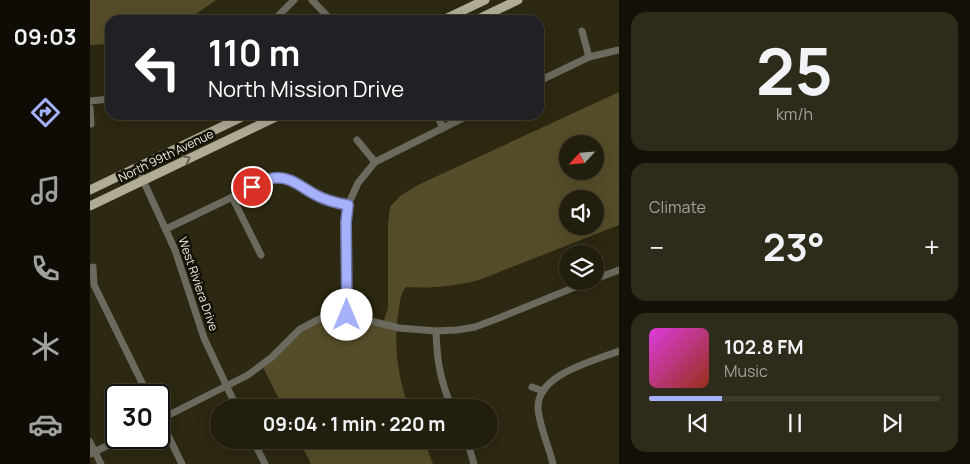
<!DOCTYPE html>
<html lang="en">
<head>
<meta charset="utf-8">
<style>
	body { margin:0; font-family:Manrope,sans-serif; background:#2e2b1b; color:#f1f3f6; height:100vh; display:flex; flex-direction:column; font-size:19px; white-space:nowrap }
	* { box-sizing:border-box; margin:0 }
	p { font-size:16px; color:#a2a29d }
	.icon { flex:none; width:28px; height:28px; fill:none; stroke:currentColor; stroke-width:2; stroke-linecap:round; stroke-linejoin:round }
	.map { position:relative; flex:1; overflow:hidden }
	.panel { display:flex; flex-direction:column; gap:12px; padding:12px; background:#131007; width:351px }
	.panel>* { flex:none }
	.hud { position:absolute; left:15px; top:15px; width:439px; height:105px; border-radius:15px; box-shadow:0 5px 20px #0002,0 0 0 1px #3f3c2e; background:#202124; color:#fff; overflow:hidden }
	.needle { width:32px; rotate:244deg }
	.fabs { position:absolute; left:469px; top:135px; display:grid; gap:10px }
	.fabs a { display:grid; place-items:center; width:45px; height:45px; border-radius:50%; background:#221e0d; box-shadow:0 5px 20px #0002,0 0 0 1px #3f3c2e; font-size:25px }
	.speed { position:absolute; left:15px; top:384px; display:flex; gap:10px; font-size:25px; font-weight:700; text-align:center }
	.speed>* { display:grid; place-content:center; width:65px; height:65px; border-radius:50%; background:#221e0d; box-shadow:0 5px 20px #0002,0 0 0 1px #3f3c2e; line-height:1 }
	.speed .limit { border:2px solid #111; border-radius:8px; background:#fff; color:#111 }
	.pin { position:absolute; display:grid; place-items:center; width:42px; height:42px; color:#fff; margin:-21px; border:2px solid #fff; border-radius:50%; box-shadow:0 1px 5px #0007 }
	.me { position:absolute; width:55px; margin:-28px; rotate:0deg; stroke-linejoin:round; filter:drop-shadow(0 0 4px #0008) }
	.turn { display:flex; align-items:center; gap:18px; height:105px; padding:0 20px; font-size:22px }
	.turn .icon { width:65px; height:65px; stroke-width:2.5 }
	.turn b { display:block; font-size:35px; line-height:42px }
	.big { font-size:38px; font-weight:700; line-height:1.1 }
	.panel .widget { flex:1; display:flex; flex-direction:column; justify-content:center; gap:8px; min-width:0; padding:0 18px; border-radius:15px; background:#2e2b1b }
	.panel .dial { align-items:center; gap:0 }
	.dial b { font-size:65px; line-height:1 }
	.song { display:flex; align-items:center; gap:15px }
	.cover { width:60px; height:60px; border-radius:8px; background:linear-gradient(135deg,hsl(300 70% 55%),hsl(10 70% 35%)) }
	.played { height:5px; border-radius:2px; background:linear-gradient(90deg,#a6b1fc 25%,#3f3c2e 25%) }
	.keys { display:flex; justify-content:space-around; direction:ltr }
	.heat { display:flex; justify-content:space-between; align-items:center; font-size:28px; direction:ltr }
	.trip { position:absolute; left:120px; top:399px; width:288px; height:50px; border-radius:25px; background:#221e0d; box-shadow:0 5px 20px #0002,0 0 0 1px #3f3c2e; font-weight:700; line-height:50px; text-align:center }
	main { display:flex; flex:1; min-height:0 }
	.menu { display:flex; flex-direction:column; width:90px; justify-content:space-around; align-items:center; background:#0e0c05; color:#a2a29d }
	.menu .icon { width:35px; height:35px }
	.menu .active { color:#a6b1fc }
	.menu b { font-size:22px; color:#f1f3f6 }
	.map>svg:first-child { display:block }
	.green { fill:#554d29; fill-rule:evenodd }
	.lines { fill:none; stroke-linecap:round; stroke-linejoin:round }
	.minor { stroke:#6c6a5f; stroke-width:7 }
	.major { stroke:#b0ac95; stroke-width:9 }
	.oneway { stroke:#625e4e }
	.route-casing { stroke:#6c73a4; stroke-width:12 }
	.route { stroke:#a6b1fc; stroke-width:9 }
	.labels { text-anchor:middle; stroke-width:5; stroke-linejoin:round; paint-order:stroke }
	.street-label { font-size:12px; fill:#eeebdd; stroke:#131107 }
</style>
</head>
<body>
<main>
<nav class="menu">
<b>09:03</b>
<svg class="icon active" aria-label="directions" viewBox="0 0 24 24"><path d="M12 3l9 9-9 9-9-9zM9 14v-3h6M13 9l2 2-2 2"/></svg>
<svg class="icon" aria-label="music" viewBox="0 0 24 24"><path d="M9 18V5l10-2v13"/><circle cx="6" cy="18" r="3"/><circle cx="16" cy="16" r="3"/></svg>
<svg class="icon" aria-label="phone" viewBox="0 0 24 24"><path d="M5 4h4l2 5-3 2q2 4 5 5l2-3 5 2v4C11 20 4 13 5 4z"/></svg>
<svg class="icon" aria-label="climate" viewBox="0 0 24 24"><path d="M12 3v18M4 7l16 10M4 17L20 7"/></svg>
<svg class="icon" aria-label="car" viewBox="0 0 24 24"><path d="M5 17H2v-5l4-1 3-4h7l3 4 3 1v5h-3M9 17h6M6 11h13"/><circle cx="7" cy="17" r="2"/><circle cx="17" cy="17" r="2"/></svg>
</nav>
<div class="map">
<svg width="529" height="464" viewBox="0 0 529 464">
	<rect width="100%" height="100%" fill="#2d2811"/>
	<g class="green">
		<polygon points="0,0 126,0 97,20 20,20 20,44 0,45"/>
		<path d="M529 92V225L389 280C364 286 341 289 316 287 311 293 310 300 309 308 303 341 307 376 319 407H193L172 365 220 323 257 315 293 323 298 308V224L300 207 310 196 328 185ZM478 144H505V171H478ZM478 199H505V226H478Z"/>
		<polygon points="209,440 334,440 343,464 221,464"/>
	</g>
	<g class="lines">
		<g class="minor">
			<polyline points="222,0 241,20"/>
			<polyline points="184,20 204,0"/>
			<polyline points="492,31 499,57"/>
			<polyline points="449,81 499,57 529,50"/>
			<polyline points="0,101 20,99"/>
			<polyline points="0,108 1,124"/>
			<polyline points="347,115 353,128"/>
			<polyline points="267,140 285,162"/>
			<polyline points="47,167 85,250 114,338 147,408"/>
			<polyline points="142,197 171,255"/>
			<path d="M76 229 182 178C205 178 209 187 227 196 237 200 247 203 258 205"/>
			<polyline points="3,267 4,285 58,395"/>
			<polyline points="505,279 529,270"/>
			<polyline points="257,315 256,222 258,205 268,183 285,162 379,115"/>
			<path d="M346 331C347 361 350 380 362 408"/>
			<polyline points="442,387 453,391"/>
			<polyline points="69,417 92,464"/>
			<polyline points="69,420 158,375 182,357 210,329 229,319 257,315 309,328 346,331 367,330 385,327 409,318 500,281"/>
			<polyline points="163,440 175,464"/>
			<polyline points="377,440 384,464"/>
			<polyline points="0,442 11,464"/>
			<polyline points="0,454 33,438"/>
			<path d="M463 464C459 447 449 425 448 408 447 374 504 361 529 351"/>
		</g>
		<g class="major">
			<polyline points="353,20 395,0"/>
			<polyline points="386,20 428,0"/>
			<polyline points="0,190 156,115"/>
			<polyline points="0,206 190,115"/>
		</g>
	</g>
	<defs><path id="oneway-chevron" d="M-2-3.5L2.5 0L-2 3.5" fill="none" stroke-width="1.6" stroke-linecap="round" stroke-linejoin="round" transform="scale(1.25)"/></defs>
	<use class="oneway" href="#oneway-chevron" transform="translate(97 159) rotate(-26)"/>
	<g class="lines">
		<defs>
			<path id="route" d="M162 187C169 184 177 179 184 178 200 176 211 187 224 194 234 200 246 203 258 205L256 222 257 315"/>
		</defs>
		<use href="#route" class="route-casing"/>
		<use href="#route" class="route"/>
	</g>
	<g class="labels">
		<g class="street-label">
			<text transform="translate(76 156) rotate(-26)" y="4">North 99th Avenue</text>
			<text transform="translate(108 284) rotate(71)" y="4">West Riviera Drive</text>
		</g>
	</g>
</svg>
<div class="fabs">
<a><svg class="needle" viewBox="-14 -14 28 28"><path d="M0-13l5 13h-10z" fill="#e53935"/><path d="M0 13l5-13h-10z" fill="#a2a29d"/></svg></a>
<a><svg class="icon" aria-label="sound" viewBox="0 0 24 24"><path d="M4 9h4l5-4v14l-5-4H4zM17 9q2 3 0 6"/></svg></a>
<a><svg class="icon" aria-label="layers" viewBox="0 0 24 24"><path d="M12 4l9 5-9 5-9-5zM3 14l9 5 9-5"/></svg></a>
</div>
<div class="speed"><div class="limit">30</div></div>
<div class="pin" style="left:162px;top:187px;background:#d93025"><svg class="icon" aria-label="arrive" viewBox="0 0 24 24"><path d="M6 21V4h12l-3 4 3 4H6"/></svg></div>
<svg class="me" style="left:257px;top:315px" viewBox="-20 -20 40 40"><circle r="19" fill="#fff"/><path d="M0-13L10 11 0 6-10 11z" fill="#a6b1fc"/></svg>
<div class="trip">09:04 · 1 min · 220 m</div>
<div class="hud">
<div class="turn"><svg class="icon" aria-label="left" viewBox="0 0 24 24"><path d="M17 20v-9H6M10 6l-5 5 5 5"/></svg><div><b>110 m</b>North Mission Drive</div></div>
</div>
</div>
<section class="panel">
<div class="widget dial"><b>25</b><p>km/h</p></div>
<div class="widget"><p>Climate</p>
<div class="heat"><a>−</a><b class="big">23°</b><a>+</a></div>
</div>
<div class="widget">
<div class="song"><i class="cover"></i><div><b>102.8 FM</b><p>Music</p></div></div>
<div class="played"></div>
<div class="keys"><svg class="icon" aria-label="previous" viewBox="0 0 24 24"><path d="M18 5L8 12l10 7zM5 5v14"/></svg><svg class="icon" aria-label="pause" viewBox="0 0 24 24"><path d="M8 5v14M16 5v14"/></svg><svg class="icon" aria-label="next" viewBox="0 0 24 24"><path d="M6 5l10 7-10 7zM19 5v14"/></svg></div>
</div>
</section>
</main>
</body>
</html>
